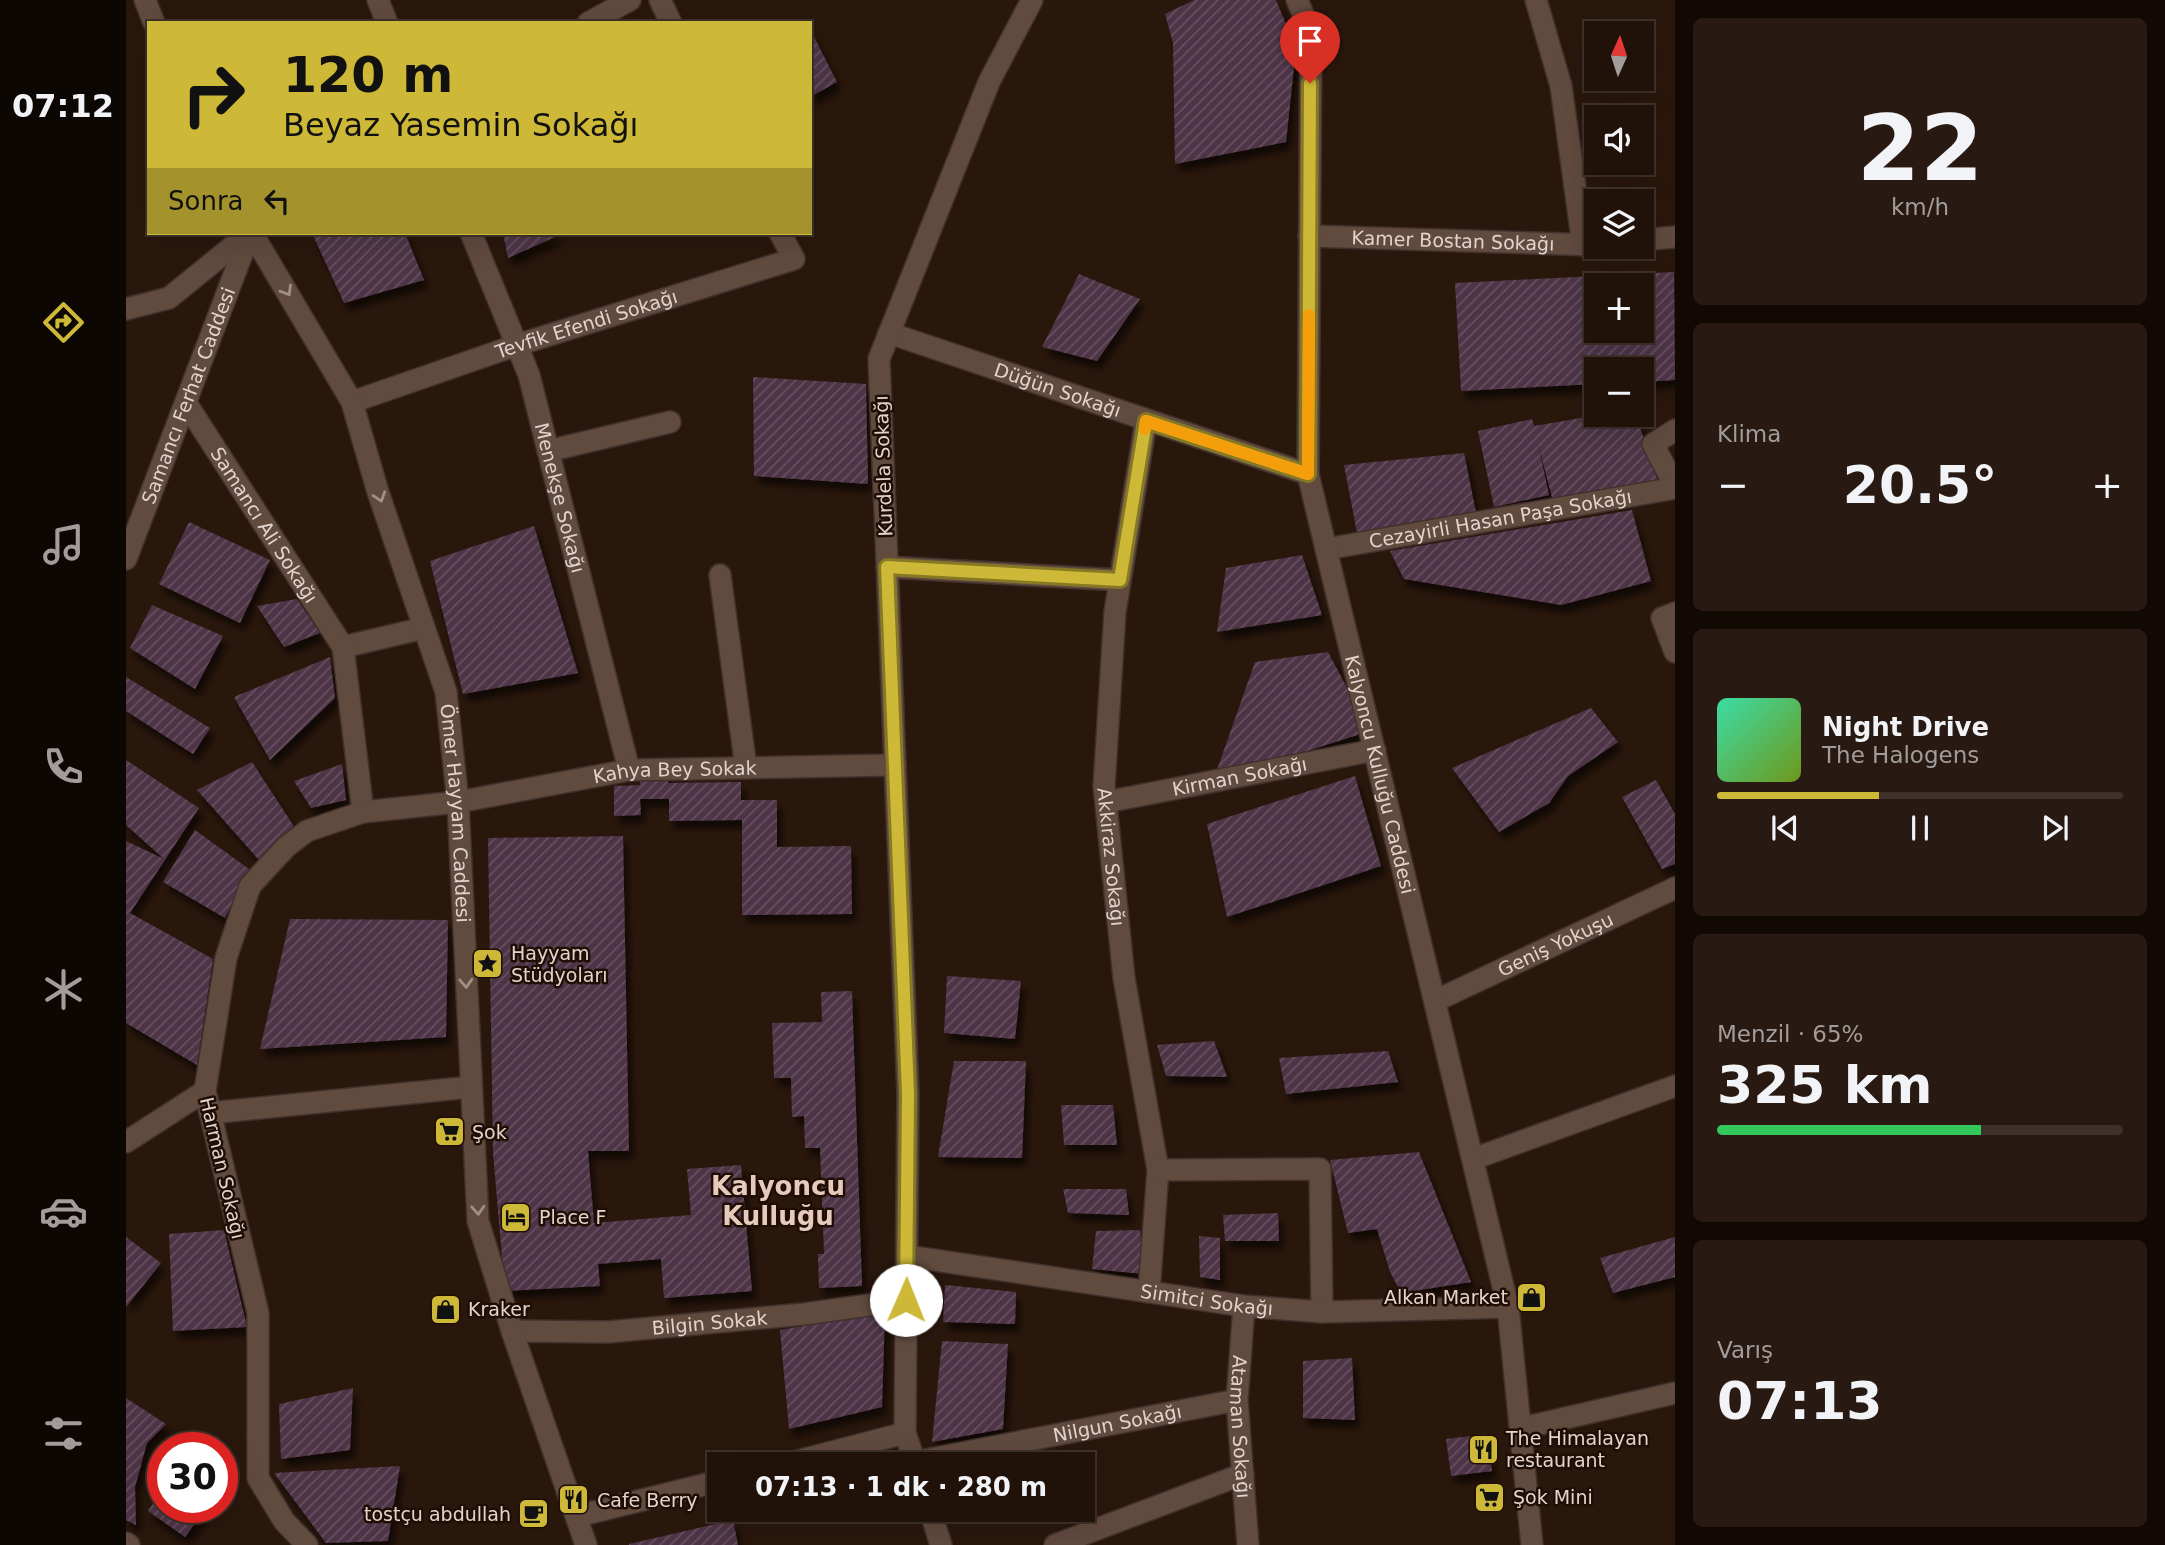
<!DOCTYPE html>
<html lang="tr">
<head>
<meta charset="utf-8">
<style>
	body { margin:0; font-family:"DejaVu Sans",sans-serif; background:#281a12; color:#f1f3f6; height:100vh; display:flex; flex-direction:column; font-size:26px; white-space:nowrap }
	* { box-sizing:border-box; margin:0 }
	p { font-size:23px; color:#a29d9c }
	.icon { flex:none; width:38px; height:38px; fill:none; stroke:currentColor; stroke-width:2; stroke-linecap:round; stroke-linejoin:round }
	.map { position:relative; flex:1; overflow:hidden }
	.drawer { display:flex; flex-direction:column; gap:18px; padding:18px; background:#120905; width:490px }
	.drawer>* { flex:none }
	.top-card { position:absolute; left:21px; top:21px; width:665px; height:214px; border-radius:0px; box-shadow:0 7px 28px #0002,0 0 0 2px #3d312a; background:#ceb838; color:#111; overflow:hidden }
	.needle { width:46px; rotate:3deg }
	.buttons { position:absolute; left:1458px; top:21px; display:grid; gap:14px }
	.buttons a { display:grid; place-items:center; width:70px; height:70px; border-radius:0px; background:#201109; box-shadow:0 7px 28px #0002,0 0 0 2px #3d312a; font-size:35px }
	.speed { position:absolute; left:21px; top:1432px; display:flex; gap:14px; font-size:35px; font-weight:700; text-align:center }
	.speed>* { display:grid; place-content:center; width:91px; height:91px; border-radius:50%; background:#201109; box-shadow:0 7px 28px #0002,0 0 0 2px #3d312a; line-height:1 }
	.speed .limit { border:10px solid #d22; background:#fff; color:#111 }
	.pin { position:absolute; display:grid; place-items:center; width:60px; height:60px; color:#fff; margin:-72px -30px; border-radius:50% 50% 50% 0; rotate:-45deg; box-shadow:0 0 7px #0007 }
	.pin .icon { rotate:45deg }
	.me { position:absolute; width:77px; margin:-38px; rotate:1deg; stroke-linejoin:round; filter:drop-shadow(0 0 5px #0008) }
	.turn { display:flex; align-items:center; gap:24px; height:147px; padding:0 21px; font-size:32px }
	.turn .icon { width:91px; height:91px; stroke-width:2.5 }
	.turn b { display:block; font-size:49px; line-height:60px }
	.then { display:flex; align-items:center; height:66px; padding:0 21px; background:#0003; gap:14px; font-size:26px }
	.big { font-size:52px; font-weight:700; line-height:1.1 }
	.drawer .card { flex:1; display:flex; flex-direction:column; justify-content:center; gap:10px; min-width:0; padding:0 24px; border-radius:10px; background:#281a12 }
	.drawer .dial { align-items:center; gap:0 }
	.dial b { font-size:91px; line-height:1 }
	.song { display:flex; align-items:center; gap:21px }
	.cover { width:84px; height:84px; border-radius:10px; background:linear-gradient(135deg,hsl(160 70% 55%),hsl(80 70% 35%)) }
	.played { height:7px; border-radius:4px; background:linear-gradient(90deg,#ceb838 40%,#3d312a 40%) }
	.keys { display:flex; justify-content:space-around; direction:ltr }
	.heat { display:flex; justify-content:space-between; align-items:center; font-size:38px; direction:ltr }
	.charge { height:10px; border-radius:5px; background:linear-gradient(90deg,#34c759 65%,#3d312a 0) }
	.trip { position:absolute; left:581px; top:1452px; width:388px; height:70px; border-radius:0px; background:#201109; box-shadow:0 7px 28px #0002,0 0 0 2px #3d312a; font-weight:700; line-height:70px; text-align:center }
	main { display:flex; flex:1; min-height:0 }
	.tabs { display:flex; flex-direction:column; width:126px; justify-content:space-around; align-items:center; background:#0d0704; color:#a29d9c }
	.tabs .icon { width:49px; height:49px }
	.tabs .current { color:#ceb838 }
	.tabs b { font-size:32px; color:#f1f3f6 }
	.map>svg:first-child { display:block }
	.building { fill:url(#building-hatch); fill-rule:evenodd; filter:url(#shadow) }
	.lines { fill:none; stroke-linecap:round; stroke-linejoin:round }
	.street-casing { stroke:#40312d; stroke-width:24 }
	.secondary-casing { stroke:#40312d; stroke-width:24 }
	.street { stroke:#614a3e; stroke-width:21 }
	.secondary { stroke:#614a3e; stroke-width:21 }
	.oneway { stroke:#a28f86 }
	.route-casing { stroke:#867824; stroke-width:18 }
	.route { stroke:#ceb838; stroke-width:12 }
	.slow { stroke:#f59e0b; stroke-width:12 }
	.labels { text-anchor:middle; stroke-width:5; stroke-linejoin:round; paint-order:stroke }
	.street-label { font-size:19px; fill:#e2d4cd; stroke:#200e05 }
	.poi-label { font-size:19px; fill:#e2d4cd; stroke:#200e05; text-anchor:start }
	.district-label { font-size:26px; font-weight:bold; fill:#e6cabc; stroke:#200e05 }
</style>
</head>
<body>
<main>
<nav class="tabs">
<b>07:12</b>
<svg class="icon current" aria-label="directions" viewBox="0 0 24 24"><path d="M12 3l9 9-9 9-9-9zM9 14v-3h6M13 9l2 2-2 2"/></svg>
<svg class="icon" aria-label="music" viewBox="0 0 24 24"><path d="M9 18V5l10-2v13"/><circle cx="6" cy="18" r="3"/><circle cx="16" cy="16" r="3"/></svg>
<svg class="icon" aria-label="phone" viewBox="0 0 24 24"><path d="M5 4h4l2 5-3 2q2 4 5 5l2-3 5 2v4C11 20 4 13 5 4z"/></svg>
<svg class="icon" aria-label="climate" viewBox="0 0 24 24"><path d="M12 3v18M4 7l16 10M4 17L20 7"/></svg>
<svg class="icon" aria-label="car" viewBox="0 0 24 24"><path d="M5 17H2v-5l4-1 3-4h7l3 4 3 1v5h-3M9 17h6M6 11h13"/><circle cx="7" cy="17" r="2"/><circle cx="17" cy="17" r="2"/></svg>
<svg class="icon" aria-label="filters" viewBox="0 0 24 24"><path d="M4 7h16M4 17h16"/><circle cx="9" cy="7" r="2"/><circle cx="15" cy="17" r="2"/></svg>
</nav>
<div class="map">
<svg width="1549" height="1545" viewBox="0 0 1549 1545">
	<defs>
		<pattern id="building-hatch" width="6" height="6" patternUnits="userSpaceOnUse" patternTransform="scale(1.75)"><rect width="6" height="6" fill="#4e3446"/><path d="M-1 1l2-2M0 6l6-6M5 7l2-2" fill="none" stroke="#675060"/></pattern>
		<filter id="shadow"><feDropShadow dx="4.5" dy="8" stdDeviation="3.5" flood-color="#0009"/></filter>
	</defs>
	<rect width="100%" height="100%" fill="#2a170c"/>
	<g class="building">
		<polygon points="1068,0 1150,0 1170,48 1160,142 1049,164 1047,43 1039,14"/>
		<polygon points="684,29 711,82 684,97"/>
		<polygon points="186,233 279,233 298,280 218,303"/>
		<polygon points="377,233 438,233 382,258"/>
		<path d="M1548 272 1549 380 1516 382V369H1470V384L1335 391 1329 283ZM1470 285H1516V331H1470Z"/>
		<polygon points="953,274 1014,299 971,361 916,347"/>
		<polygon points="627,377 740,384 742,484 628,476"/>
		<polygon points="1472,415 1510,415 1533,485 1427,501 1412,444 1423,495 1368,507 1352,431 1406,419 1408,426"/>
		<polygon points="1338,453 1350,513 1231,533 1218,465"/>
		<polygon points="1506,510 1525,581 1435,605 1278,579 1264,551"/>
		<polygon points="63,522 144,560 114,623 33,584"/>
		<polygon points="408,526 452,673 337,694 304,561"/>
		<polygon points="1176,555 1196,615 1091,632 1100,568"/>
		<polygon points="171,599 194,633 158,647 131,606"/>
		<polygon points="26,605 97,636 69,689 4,648"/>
		<polygon points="1202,652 1244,731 1087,781 1129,662"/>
		<polygon points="204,657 209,698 144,760 108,697"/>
		<polygon points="0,677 84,728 67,754 0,711"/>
		<polygon points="1465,708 1492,742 1442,776 1423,803 1373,832 1326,768"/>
		<polygon points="0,760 73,808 4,913 87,959 71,1065 0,1023 0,841 38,859 0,825"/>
		<polygon points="126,762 169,828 133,860 71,790"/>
		<polygon points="216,764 220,800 185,808 168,781"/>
		<polygon points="542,774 542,783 615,782 615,800 651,800 651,847 725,846 726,914 616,915 616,820 543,821 543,799 514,799 515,815 488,816 488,786 514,785 514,775"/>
		<polygon points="1229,776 1255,866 1101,917 1081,824"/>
		<polygon points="1530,780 1549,814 1549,864 1536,869 1496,797"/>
		<polygon points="69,830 123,869 99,918 37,882"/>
		<polygon points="497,836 503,1151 462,1151 468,1223 565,1215 561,1169 615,1165 626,1291 538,1298 535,1259 472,1264 474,1286 379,1291 367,1153 362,838"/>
		<polygon points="164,919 322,920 320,1037 134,1049"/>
		<polygon points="821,976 895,981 889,1039 818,1033"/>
		<polygon points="726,991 736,1286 693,1288 692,1254 698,1254 694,1148 679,1148 678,1116 666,1117 665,1078 648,1078 646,1023 696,1022 695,992"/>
		<polygon points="1088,1041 1101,1077 1040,1076 1031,1045"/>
		<polygon points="1262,1051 1272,1082 1160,1094 1153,1058"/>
		<polygon points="828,1061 900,1061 896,1158 812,1157"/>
		<polygon points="935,1105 987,1105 991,1145 938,1145"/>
		<polygon points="1293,1152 1345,1282 1275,1293 1264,1272 1251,1229 1222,1233 1204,1160"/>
		<polygon points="937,1189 1000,1189 1003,1215 942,1213"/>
		<polygon points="1152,1213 1153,1241 1099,1241 1097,1215"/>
		<polygon points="98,1230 121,1327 47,1331 43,1234"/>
		<polygon points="1014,1230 1018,1274 966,1269 970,1231"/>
		<polygon points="1073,1236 1094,1238 1094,1280 1074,1277"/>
		<polygon points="0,1237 35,1263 0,1307"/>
		<polygon points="1549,1237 1549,1277 1487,1293 1474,1258"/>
		<polygon points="819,1285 890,1292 889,1324 817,1322"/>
		<polygon points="759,1312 756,1407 663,1429 654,1330"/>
		<polygon points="816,1341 882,1344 877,1429 806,1442"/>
		<polygon points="1226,1358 1229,1420 1177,1418 1177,1361"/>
		<polygon points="227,1388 224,1450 155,1459 153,1404"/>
		<polygon points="0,1398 40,1424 21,1443 9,1487 10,1525 0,1520"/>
		<polygon points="1361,1434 1366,1471 1325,1476 1320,1439"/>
		<polygon points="96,1462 108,1470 96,1486"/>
		<polygon points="274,1466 262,1541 200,1543 148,1473"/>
		<polygon points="37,1487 37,1507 81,1507 59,1537 22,1511"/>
		<polygon points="607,1520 612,1545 503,1545 503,1544"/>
	</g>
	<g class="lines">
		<defs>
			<g id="street">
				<polyline points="252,0 261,23"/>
				<polyline points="534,0 545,23"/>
				<polyline points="1410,0 1435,86 1457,245"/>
				<polyline points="462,23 504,0"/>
				<path id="s1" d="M345 233 403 375 503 770"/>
				<path id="s2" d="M1183 236 1470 245"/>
				<polyline points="1516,240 1549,237"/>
				<polyline points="0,309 43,298 123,233"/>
				<path id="s3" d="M763 333 1182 474"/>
				<path id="s4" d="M226 402 391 345 668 259 654 233"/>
				<path id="s5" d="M60 403 217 647 298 628"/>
				<path id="s6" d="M1020 421 989 612 978 786 998 978 1032 1170 1023 1292"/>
				<polyline points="1549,430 1527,444 1549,486"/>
				<polyline points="422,451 544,422"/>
				<path id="s7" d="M1200 549 1549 488"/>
				<path id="s8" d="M0 559 124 233"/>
				<polyline points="761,567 994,580"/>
				<polyline points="594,575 620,768"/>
				<polyline points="1549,613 1536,618 1549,652"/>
				<polyline points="217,647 237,812"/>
				<path id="s9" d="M980 802 1249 750"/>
				<path id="s10" d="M1309 1001 1549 888"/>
				<polyline points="84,1113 345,1087"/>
				<polyline points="0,1142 79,1091"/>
				<polyline points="1347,1159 1549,1086"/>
				<polyline points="1032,1170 1194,1169 1196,1312"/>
				<path id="s11" d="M781 1256 1118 1306 1196 1312 1382 1307"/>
				<path id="s12" d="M1118 1306 1111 1400 1122 1545"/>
				<path id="s13" d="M386 1331 482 1332 678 1314 780 1300"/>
				<polyline points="1396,1428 1549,1393"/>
				<path id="s14" d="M789 1462 1111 1400"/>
				<polyline points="656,1465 779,1433"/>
				<polyline points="790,1465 779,1433 782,1094 753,359 863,82 906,0"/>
				<polyline points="804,1510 815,1545"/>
				<polyline points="452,1516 593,1481"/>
				<polyline points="0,1543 3,1545"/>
				<path id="s15" d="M181 1545 158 1521 132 1478V1313L79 1091 100 958 124 886 160 847 181 831 237 812 332 802 503 770 769 765"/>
				<polyline points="929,1545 1117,1474"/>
			</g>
			<g id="secondary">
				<polyline points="19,0 28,23"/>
				<path id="s16" d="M1171 0 1185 32 1182 474 1382 1307 1406 1545"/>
				<path id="s17" d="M126 233 226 402 252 492 320 692 332 802 352 1221 386 1331 460 1545"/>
			</g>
		</defs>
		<use href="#street" class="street-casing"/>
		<use href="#secondary" class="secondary-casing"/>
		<use href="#street" class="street"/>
		<use href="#secondary" class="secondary"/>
	</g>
	<defs><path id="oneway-chevron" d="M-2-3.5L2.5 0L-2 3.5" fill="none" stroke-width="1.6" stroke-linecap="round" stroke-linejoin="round" transform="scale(1.75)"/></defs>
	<g class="oneway">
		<use href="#oneway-chevron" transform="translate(161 291) rotate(59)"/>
		<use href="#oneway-chevron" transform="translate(254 497) rotate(72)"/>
		<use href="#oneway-chevron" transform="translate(340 983) rotate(87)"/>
		<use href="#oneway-chevron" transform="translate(352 1210) rotate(87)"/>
	</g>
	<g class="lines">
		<defs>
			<polyline id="route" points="780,1300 782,1094 761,567 994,580 1020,421 1182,474 1184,83"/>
		</defs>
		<use href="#route" class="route-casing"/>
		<use href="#route" class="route"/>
		<polyline class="slow" points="1019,429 1020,421 1182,474 1183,315"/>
	</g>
	<defs>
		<symbol id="sight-square" viewBox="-11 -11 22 22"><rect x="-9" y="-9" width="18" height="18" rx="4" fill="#ceb838" stroke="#200e05"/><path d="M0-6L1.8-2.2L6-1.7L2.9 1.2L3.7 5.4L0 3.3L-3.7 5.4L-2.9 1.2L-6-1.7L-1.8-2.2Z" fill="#111"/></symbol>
		<symbol id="supermarket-square" viewBox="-11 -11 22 22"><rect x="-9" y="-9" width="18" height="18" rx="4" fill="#ceb838" stroke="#200e05"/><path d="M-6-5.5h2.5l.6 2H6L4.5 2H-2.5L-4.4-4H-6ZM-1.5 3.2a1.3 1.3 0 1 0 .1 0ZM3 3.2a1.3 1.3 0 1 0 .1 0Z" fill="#111"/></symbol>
		<symbol id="hotel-square" viewBox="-11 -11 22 22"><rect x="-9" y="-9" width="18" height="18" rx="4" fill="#ceb838" stroke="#200e05"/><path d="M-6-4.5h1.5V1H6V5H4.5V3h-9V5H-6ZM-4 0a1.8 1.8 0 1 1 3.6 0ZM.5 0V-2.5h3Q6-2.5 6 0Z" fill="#111"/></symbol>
		<symbol id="shop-square" viewBox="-11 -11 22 22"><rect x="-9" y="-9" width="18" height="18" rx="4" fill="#ceb838" stroke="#200e05"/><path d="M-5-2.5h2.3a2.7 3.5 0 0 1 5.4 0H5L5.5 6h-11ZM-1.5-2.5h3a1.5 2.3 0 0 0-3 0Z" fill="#111"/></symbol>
		<symbol id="restaurant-square" viewBox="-11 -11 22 22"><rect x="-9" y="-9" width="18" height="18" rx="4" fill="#ceb838" stroke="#200e05"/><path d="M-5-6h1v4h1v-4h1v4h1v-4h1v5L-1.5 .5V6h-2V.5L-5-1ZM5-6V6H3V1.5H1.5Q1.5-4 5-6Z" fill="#111"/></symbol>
		<symbol id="cafe-square" viewBox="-11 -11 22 22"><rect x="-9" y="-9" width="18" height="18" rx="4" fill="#ceb838" stroke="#200e05"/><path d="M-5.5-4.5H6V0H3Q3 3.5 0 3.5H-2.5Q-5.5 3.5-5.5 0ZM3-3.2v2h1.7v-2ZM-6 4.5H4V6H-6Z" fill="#111"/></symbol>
	</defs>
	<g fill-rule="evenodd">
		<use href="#sight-square" x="344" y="946" width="35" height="35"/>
		<use href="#supermarket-square" x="306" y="1114" width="35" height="35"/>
		<use href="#hotel-square" x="372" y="1200" width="35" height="35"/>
		<use href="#shop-square" x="1388" y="1280" width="35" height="35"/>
		<use href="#shop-square" x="302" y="1292" width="35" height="35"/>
		<use href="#restaurant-square" x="1340" y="1432" width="35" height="35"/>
		<use href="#supermarket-square" x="1346" y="1480" width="35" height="35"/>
		<use href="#restaurant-square" x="430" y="1482" width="35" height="35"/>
		<use href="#cafe-square" x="390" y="1496" width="35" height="35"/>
	</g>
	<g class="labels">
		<g class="street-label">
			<text dy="7" stroke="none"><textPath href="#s2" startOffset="144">Kamer Bostan Sokağı</textPath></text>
			<text dy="7" stroke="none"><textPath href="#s4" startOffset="247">Tevfik Efendi Sokağı</textPath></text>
			<text dy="7" stroke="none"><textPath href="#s3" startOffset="178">Düğün Sokağı</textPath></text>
			<text dy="7" stroke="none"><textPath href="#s8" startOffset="175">Samancı Ferhat Caddesi</textPath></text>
			<text transform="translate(757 466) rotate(-92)" y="7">Kurdela Sokağı</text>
			<text dy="7" stroke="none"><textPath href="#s1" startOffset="280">Menekşe Sokağı</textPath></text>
			<text dy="7" stroke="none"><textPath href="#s7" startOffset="177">Cezayirli Hasan Paşa Sokağı</textPath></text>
			<text dy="7" stroke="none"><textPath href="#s5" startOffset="145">Samancı Ali Sokağı</textPath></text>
			<text dy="7" stroke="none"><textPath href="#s15" startOffset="1141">Kahya Bey Sokak</textPath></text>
			<text dy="7" stroke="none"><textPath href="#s16" startOffset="786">Kalyoncu Kulluğu Caddesi</textPath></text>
			<text dy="7" stroke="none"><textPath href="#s9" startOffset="136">Kirman Sokağı</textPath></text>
			<text dy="7" stroke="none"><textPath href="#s17" startOffset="623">Ömer Hayyam Caddesi</textPath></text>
			<text dy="7" stroke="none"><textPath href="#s6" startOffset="439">Akkiraz Sokağı</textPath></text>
			<text dy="7" stroke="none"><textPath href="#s10" startOffset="133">Geniş Yokuşu</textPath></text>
			<text transform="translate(97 1168) rotate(77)" y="7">Harman Sokağı</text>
			<text dy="7" stroke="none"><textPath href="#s11" startOffset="303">Simitci Sokağı</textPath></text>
			<text dy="7" stroke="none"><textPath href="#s13" startOffset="198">Bilgin Sokak</textPath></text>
			<text dy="7" stroke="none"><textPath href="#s14" startOffset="206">Nilgun Sokağı</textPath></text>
			<text dy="7" stroke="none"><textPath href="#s12" startOffset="121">Ataman Sokağı</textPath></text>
		</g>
		<g class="poi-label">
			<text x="385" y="960">Hayyam<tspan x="385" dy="22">Stüdyoları</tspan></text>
			<text x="346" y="1139">Şok</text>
			<text x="413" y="1224">Place F</text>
			<text x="1382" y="1304" text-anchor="end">Alkan Market</text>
			<text x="342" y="1316">Kraker</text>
			<text x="1380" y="1445">The Himalayan<tspan x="1380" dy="22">restaurant</tspan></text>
			<text x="1387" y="1504">Şok Mini</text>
			<text x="471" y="1507">Cafe Berry</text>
			<text x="385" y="1521" text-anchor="end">tostçu abdullah</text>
		</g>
		<g class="district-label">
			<text x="652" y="1195">Kalyoncu<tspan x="652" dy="30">Kulluğu</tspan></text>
		</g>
	</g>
</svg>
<div class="buttons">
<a><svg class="needle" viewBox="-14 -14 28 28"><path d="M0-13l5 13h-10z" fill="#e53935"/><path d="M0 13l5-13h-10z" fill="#a29d9c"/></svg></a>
<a><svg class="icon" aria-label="sound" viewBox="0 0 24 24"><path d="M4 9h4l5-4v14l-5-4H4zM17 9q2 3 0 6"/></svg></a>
<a><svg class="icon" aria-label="layers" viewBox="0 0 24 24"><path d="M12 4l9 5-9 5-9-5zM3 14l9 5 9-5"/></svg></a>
<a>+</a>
<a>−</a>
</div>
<div class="speed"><div class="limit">30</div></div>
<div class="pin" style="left:1184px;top:83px;background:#d93025"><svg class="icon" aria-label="arrive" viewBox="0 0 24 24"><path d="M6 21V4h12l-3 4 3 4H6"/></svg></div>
<svg class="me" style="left:780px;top:1300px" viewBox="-20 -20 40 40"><circle r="19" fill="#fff"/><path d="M0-13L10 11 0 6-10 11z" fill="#ceb838"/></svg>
<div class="trip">07:13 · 1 dk · 280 m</div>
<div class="top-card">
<div class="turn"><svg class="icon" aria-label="right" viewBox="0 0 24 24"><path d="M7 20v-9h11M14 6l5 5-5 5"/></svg><div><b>120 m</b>Beyaz Yasemin Sokağı</div></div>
<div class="then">Sonra<svg class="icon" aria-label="left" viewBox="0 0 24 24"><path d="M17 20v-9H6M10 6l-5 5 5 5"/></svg></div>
</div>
</div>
<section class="drawer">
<div class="card dial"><b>22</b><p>km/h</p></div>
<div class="card"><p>Klima</p>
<div class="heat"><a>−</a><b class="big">20.5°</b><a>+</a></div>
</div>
<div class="card">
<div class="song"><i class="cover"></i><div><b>Night Drive</b><p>The Halogens</p></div></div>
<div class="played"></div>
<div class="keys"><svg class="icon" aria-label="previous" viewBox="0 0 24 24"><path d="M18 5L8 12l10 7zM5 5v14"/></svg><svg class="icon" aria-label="pause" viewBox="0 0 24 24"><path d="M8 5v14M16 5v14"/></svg><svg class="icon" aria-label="next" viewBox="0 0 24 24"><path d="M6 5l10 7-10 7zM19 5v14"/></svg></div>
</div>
<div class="card"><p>Menzil · 65%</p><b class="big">325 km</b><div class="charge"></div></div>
<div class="card"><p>Varış</p><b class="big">07:13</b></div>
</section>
</main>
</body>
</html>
